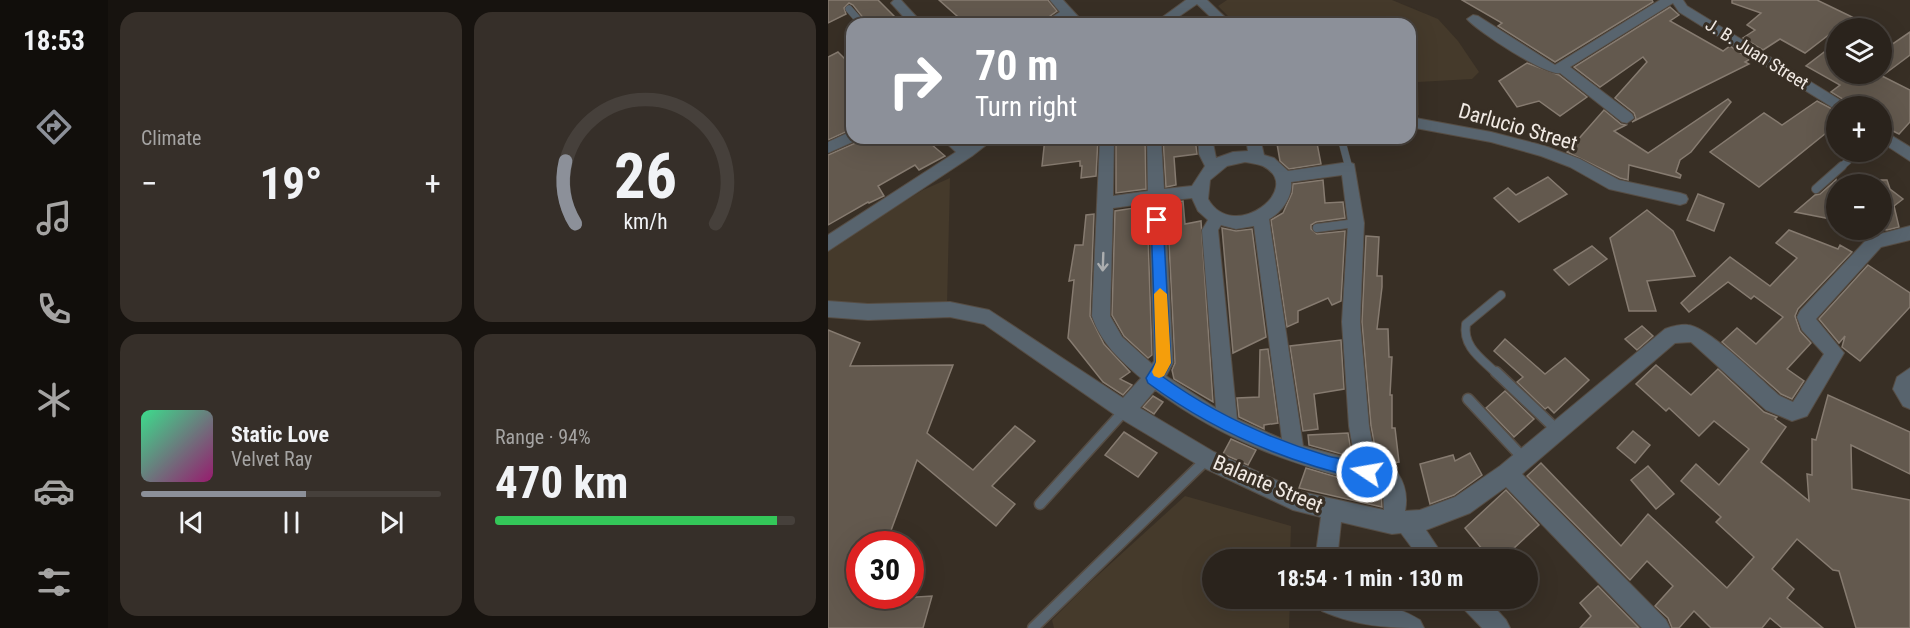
<!DOCTYPE html>
<html lang="en">
<head>
<meta charset="utf-8">
<style>
	body { margin:0; font-family:"Roboto Condensed",sans-serif; background:#362f29; color:#f1f3f6; height:100vh; display:flex; flex-direction:column; font-size:22px; white-space:nowrap }
	* { box-sizing:border-box; margin:0 }
	p { font-size:20px; color:#a5a4a3 }
	.icon { flex:none; width:33px; height:33px; fill:none; stroke:currentColor; stroke-width:2; stroke-linecap:round; stroke-linejoin:round }
	.map { position:relative; flex:1; overflow:hidden }
	.details { display:flex; flex-direction:column; gap:12px; padding:12px; background:#17130f; width:720px }
	.details>* { flex:none }
	.top-card { position:absolute; left:18px; top:18px; width:570px; height:126px; border-radius:18px; box-shadow:0 6px 24px #0002,0 0 0 2px #46403b; background:#8c9099; color:#fff; overflow:hidden }
	.buttons { position:absolute; left:998px; top:18px; display:grid; gap:12px }
	.buttons a { display:grid; place-items:center; width:66px; height:66px; border-radius:50%; background:#2a231c; box-shadow:0 6px 24px #0002,0 0 0 2px #46403b; font-size:30px }
	.speed { position:absolute; left:18px; top:531px; display:flex; gap:12px; font-size:30px; font-weight:700; text-align:center }
	.speed>* { display:grid; place-content:center; width:78px; height:78px; border-radius:50%; background:#2a231c; box-shadow:0 6px 24px #0002,0 0 0 2px #46403b; line-height:1 }
	.speed .limit { border:9px solid #d22; background:#fff; color:#111 }
	.pin { position:absolute; display:grid; place-items:center; width:51px; height:51px; color:#fff; margin:-26px; border-radius:12px; box-shadow:0 3px 9px #0006 }
	.me { position:absolute; width:66px; margin:-33px; rotate:282deg; stroke-linejoin:round; filter:drop-shadow(0 0 4px #0008) }
	.turn { display:flex; align-items:center; gap:21px; height:126px; padding:0 30px; font-size:27px }
	.turn .icon { width:78px; height:78px; stroke-width:2.5 }
	.turn b { display:block; font-size:42px; line-height:51px }
	.big { font-size:45px; font-weight:700; line-height:1.1 }
	.details .tile { flex:1; display:flex; flex-direction:column; justify-content:center; gap:9px; min-width:0; padding:0 21px; border-radius:18px; background:#362f29 }
	.details .dial { align-items:center; gap:0 }
	.dial svg { height:156px; overflow:visible; fill:none; stroke:#46403b; stroke-width:7; stroke-linecap:round; text-anchor:middle }
	.dial text { fill:#f1f3f6; stroke:none }
	.song { display:flex; align-items:center; gap:18px }
	.cover { width:72px; height:72px; border-radius:9px; background:linear-gradient(135deg,hsl(150 70% 55%),hsl(320 70% 35%)) }
	.played { height:6px; border-radius:3px; background:linear-gradient(90deg,#8c9099 55%,#46403b 55%) }
	.keys { display:flex; justify-content:space-around; direction:ltr }
	.heat { display:flex; justify-content:space-between; align-items:center; font-size:33px; direction:ltr }
	.charge { height:9px; border-radius:4px; background:linear-gradient(90deg,#34c759 94%,#46403b 0) }
	.details .tiles { flex:1; display:grid; gap:12px; grid-template-columns:repeat(2,1fr) }
	.trip { position:absolute; left:374px; top:549px; width:336px; height:60px; border-radius:30px; background:#2a231c; box-shadow:0 6px 24px #0002,0 0 0 2px #46403b; font-weight:700; line-height:60px; text-align:center }
	main { display:flex; flex:1; min-height:0 }
	.menu { display:flex; flex-direction:column; width:108px; justify-content:space-around; align-items:center; background:#110e0b; color:#a5a4a3 }
	.menu .icon { width:42px; height:42px }
	.menu .on { color:#8c9099 }
	.menu b { font-size:27px; color:#f1f3f6 }
	.map>svg:first-child { display:block }
	.industrial { fill:#453a2b }
	.building { fill:#63594e; stroke:#867b70; stroke-width:1.5 }
	.lines { fill:none; stroke-linecap:round; stroke-linejoin:round }
	.lane-far2-casing { stroke:#564d44; stroke-width:8 }
	.lane-far1-casing { stroke:#564d44; stroke-width:10 }
	.lane-casing { stroke:#564d44; stroke-width:13 }
	.street-casing { stroke:#564d44; stroke-width:2 }
	.lane-far2 { stroke:#58646e; stroke-width:7 }
	.lane-far1 { stroke:#58646e; stroke-width:8 }
	.lane { stroke:#58646e; stroke-width:10 }
	.street { fill:#58646e; fill-rule:evenodd }
	.oneway { stroke:#acaeaf }
	.route { fill:#1a73e8; stroke:#114b97; stroke-width:1.5 }
	.slow { fill:#f59e0b }
	.labels { text-anchor:middle; stroke-width:6; stroke-linejoin:round; paint-order:stroke }
	.far-street-label { font-size:18px; fill:#f1eae4; stroke:#382f25 }
	.street-label { font-size:21px; fill:#f1eae4; stroke:#382f25 }
</style>
</head>
<body>
<main>
<nav class="menu">
<b>18:53</b>
<svg class="icon on" aria-label="directions" viewBox="0 0 24 24"><path d="M12 3l9 9-9 9-9-9zM9 14v-3h6M13 9l2 2-2 2"/></svg>
<svg class="icon" aria-label="music" viewBox="0 0 24 24"><path d="M9 18V5l10-2v13"/><circle cx="6" cy="18" r="3"/><circle cx="16" cy="16" r="3"/></svg>
<svg class="icon" aria-label="phone" viewBox="0 0 24 24"><path d="M5 4h4l2 5-3 2q2 4 5 5l2-3 5 2v4C11 20 4 13 5 4z"/></svg>
<svg class="icon" aria-label="climate" viewBox="0 0 24 24"><path d="M12 3v18M4 7l16 10M4 17L20 7"/></svg>
<svg class="icon" aria-label="car" viewBox="0 0 24 24"><path d="M5 17H2v-5l4-1 3-4h7l3 4 3 1v5h-3M9 17h6M6 11h13"/><circle cx="7" cy="17" r="2"/><circle cx="17" cy="17" r="2"/></svg>
<svg class="icon" aria-label="filters" viewBox="0 0 24 24"><path d="M4 7h16M4 17h16"/><circle cx="9" cy="7" r="2"/><circle cx="15" cy="17" r="2"/></svg>
</nav>
<section class="details">
<div class="tiles">
<div class="tile"><p>Climate</p>
<div class="heat"><a>−</a><b class="big">19°</b><a>+</a></div>
</div>
<div class="tile dial"><svg viewBox="0 0 100 80">
<path d="M14 69A42 42 0 1 1 86 69"/>
<path d="M14 69A42 42 0 0 1 9 37" stroke="#8c9099"/>
<text x="50" y="56" font-size="32" font-weight="700">26</text>
<text x="50" y="72" font-size="11">km/h</text>
</svg></div>
<div class="tile">
<div class="song"><i class="cover"></i><div><b>Static Love</b><p>Velvet Ray</p></div></div>
<div class="played"></div>
<div class="keys"><svg class="icon" aria-label="previous" viewBox="0 0 24 24"><path d="M18 5L8 12l10 7zM5 5v14"/></svg><svg class="icon" aria-label="pause" viewBox="0 0 24 24"><path d="M8 5v14M16 5v14"/></svg><svg class="icon" aria-label="next" viewBox="0 0 24 24"><path d="M6 5l10 7-10 7zM19 5v14"/></svg></div>
</div>
<div class="tile"><p>Range · 94%</p><b class="big">470 km</b><div class="charge"></div></div>
</div>
</section>
<div class="map">
<svg width="1082" height="628" viewBox="0 0 1082 628">
	<rect width="100%" height="100%" fill="#382f25"/>
	<g class="industrial">
		<polygon points="399,0 564,0 610,19 630,41 651,72 644,79 590,82 591,115 582,115 582,24 408,24 390,6"/>
		<polygon points="122,178 119,305 66,310 0,303 0,249 95,190"/>
		<polygon points="357,496 463,526 462,559 384,560 384,598 462,599 461,628 226,628 224,620 257,587"/>
	</g>
	<g class="building">
		<polygon points="0,0 50,0 74,24 40,24 25,5 21,3 16,8 18,14 0,23"/>
		<polygon points="111,0 220,0 229,11 211,24 138,24"/>
		<polygon points="634,0 824,0 825,2 727,62 670,26 674,23"/>
		<polygon points="904,0 989,0 1024,17 977,53 952,39 935,50 915,38 927,30 919,25 933,13 904,3"/>
		<polygon points="842,7 851,15 842,21 895,51 902,46 922,59 917,62 921,64 804,122 808,119 806,113 787,98 819,62 815,57 772,87 746,67"/>
		<polygon points="1082,32 1082,55 1054,76 1082,90 1082,122 1071,134 1053,125 1053,106 1021,106 1018,101 1003,92 1012,85 978,66 1008,43 1008,74 1053,75 1053,52"/>
		<polygon points="10,52 24,66 24,129 0,140 0,57"/>
		<polygon points="699,63 731,75 759,97 732,116 711,101 689,107 671,81"/>
		<polygon points="900,99 903,102 863,152 852,160 848,172 853,175 852,178 801,165 800,180 792,178 739,152 776,110 793,124 798,125 786,131 820,153"/>
		<polygon points="989,101 1008,111 1008,125 931,187 882,152 936,113 954,125"/>
		<polygon points="32,138 96,138 117,156 91,170 87,165 50,186 56,196 41,203 40,202 0,225 0,155 30,142"/>
		<polygon points="217,138 270,138 268,176 253,178 254,166 252,166 252,161 214,166"/>
		<polygon points="288,138 317,138 318,189 288,193"/>
		<polygon points="335,138 367,138 369,154 346,157 348,185 338,187"/>
		<polygon points="448,138 488,138 493,164 461,169 452,161"/>
		<polygon points="720,177 739,194 691,222 666,198 680,188 688,195"/>
		<polygon points="495,180 497,203 515,202 517,218 488,222 483,225 483,229 489,234 517,231 513,301 504,305 500,298 470,311 470,322 459,327 443,220 455,213 464,193 465,184"/>
		<polygon points="1008,180 1008,220 967,212 987,195 992,194"/>
		<polygon points="1053,180 1059,180 1062,189 1075,199 1066,206 1071,227 1059,230 1053,229"/>
		<polygon points="870,194 896,204 886,231 859,220"/>
		<polygon points="355,201 357,224 373,221 385,402 346,379 344,370 347,363 339,203"/>
		<polygon points="319,206 324,355 320,358 296,336 284,315 287,211"/>
		<polygon points="819,210 845,231 867,276 819,281 828,311 801,311 782,238"/>
		<polygon points="266,214 262,316 276,344 302,372 292,379 304,385 295,395 275,382 240,338 246,280 241,281 247,245 255,245 258,215"/>
		<polygon points="394,228 408,231 424,229 438,337 405,353"/>
		<polygon points="961,230 1010,249 1012,245 1024,252 970,309 967,316 972,331 983,343 959,369 976,381 964,399 953,394 894,342 909,328 928,344 955,317 926,296 923,299 900,282 861,312 853,303 902,257 942,286 969,258 948,243"/>
		<polygon points="538,236 551,237 549,276 554,276 554,287 549,329 560,329 561,357 564,357 562,395 564,395 564,428 567,428 571,462 564,463 563,468 550,463 543,426 534,322"/>
		<polygon points="764,246 779,259 741,285 726,270"/>
		<polygon points="1040,265 1082,293 1082,307 1032,361 1014,347 1017,336 1011,343 991,319"/>
		<polygon points="814,326 825,336 809,350 797,339"/>
		<polygon points="0,330 32,343 22,366 125,365 99,433 145,470 187,426 207,441 164,486 187,504 168,526 89,460 58,544 32,544 32,596 74,596 73,598 104,596 95,628 0,628"/>
		<polygon points="677,339 717,374 737,358 761,380 726,413 720,407 717,409 689,382 695,377 666,351"/>
		<polygon points="513,340 516,389 486,394 490,429 475,431 462,346"/>
		<polygon points="440,349 450,423 436,425 436,429 411,417 409,398 431,397 432,350"/>
		<polygon points="828,365 863,395 890,369 936,412 949,417 947,419 958,427 933,462 981,501 979,474 984,475 984,439 988,440 1000,395 1082,432 1082,474 1023,445 1024,489 1082,500 1082,628 1028,628 1011,571 1005,570 969,539 944,569 966,589 959,598 995,628 954,628 942,618 934,628 883,628 866,611 851,628 844,628 840,618 827,606 845,586 819,561 802,580 699,476 713,463 793,546 820,514 899,588 926,557 888,522 893,517 853,481 868,464 891,485 921,449 886,421 871,436 841,408 838,411 808,384"/>
		<polygon points="677,391 706,419 686,437 658,408"/>
		<polygon points="325,396 335,402 326,414 315,407"/>
		<polygon points="805,431 822,445 807,463 789,448"/>
		<polygon points="296,432 329,453 310,477 277,455"/>
		<polygon points="520,433 524,457 481,445 480,435"/>
		<polygon points="403,439 428,450 420,465 395,454"/>
		<polygon points="642,453 654,475 626,495 602,504 592,464 625,455 627,461"/>
		<polygon points="820,466 846,494 828,509 803,480"/>
		<polygon points="478,468 553,490 554,507 471,488"/>
		<polygon points="678,490 711,525 673,560 663,560 637,528"/>
		<polygon points="770,586 811,628 752,628 763,616 752,603"/>
	</g>
	<g class="lines">
		<defs>
			<g id="lane-far2">
				<polyline points="21,9 34,24"/>
				<polyline points="513,138 521,168"/>
				<polyline points="1012,168 1030,152"/>
			</g>
			<g id="lane-far1">
				<polyline points="988,189 1014,166"/>
				<polyline points="489,228 528,223"/>
				<path d="M669 374C654 359 634 347 638 324L673 295"/>
			</g>
			<g id="lane">
				<polyline points="668,372 729,430"/>
				<polyline points="640,399 696,459"/>
				<polyline points="212,504 297,410"/>
				<polyline points="205,628 379,459"/>
			</g>
			<g id="street">
				<polygon points="66,0 73,0 95,24 82,24 63,3"/>
				<polygon points="222,0 235,0 257,24 244,24 239,19 229,24 213,24 232,12"/>
				<polygon points="358,0 379,0 404,24 390,24 369,4 340,24 325,24"/>
				<path d="M832 0H855L859 6 1017 103 1019 106H1008L1007 109 851 12 845 3 742 67 804 114 806 118 799 123 794 122 732 73C718 76 649 31 639 19L645 15 650 16 727 65Z"/>
				<polygon points="582,117 663,132 717,146 752,159 791,180 852,193 858,195 860,199 858,203 852,205 781,189 742,167 713,156 663,142 582,127"/>
				<polygon points="1053,129 1082,147 1082,161 1053,142"/>
				<polygon points="24,131 24,138 30,138 29,140 0,153 0,142"/>
				<polygon points="113,138 130,138 139,144 149,138 167,138 144,156 0,251 0,235 128,152"/>
				<path d="M272 138H286L285 196 320 191 319 138H333L336 189 364 186 377 166 371 154 370 138H384L388 158 405 152 420 151 418 138H432L436 155 446 158 460 171 521 162 526 164 536 223 532 322 541 426 548 465 569 472C577 484 580 496 577 511L592 510 627 497 672 466 837 329C843 327 852 324 860 325 881 327 933 380 952 396L965 402 996 354 974 330 969 317 972 311 1041 237 1082 226V240L1053 247 988 319 1016 353 979 416 964 421 938 410 863 342 847 343 694 474 838 620 842 628H814L678 487 642 513 598 530 618 560H593L573 533 564 534 513 522 509 560H487L493 517 465 510 372 466 290 417 156 324 122 317 40 320 0 317V301L40 304 122 302 161 310 295 398 313 378C292 360 273 343 264 316ZM417 162C423 163 430 164 435 166 478 188 405 244 380 199L382 180 399 166ZM514 175 520 223 514 322 521 426 527 460 475 446 441 219C454 212 465 196 463 182ZM364 198 370 211 380 220 374 230 388 408 338 376 345 363 337 201ZM321 203 326 361 324 364 294 337 282 316 285 208ZM393 225 408 229 426 226 454 439 409 419 390 230ZM327 390C402 445 468 465 555 488L556 510 474 492 386 452 312 408Z"/>
				<polygon points="1082,368 1082,409 1075,406 1065,389 1069,377"/>
				<path d="M490 598C526 598 561 601 592 620L596 628C558 628 529 626 494 611Z"/>
				<polygon points="630,598 658,598 678,620 682,628 654,628 633,606"/>
			</g>
		</defs>
		<use href="#lane-far2" class="lane-far2-casing"/>
		<use href="#lane-far1" class="lane-far1-casing"/>
		<use href="#lane" class="lane-casing"/>
		<use href="#street" class="street-casing"/>
		<use href="#lane-far2" class="lane-far2"/>
		<use href="#lane-far1" class="lane-far1"/>
		<use href="#lane" class="lane"/>
		<use href="#street" class="street"/>
	</g>
	<defs><path id="oneway-shaft" d="M-6 0H5M1.5-3L5.5 0L1.5 3" fill="none" stroke-width="1.6" stroke-linecap="round" stroke-linejoin="round" transform="scale(1.5)"/></defs>
	<use class="oneway" href="#oneway-shaft" transform="translate(275 262) rotate(92)"/>
	<path class="route" d="M329 215 335 220 343 363 335 377C384 412 442 439 500 456 515 460 531 461 545 466L547 472 545 478 539 480C461 463 385 431 320 383L318 378 328 362 323 220Z"/>
	<polygon class="slow" points="332,288 339,294 343,363 336,376 331,378 326,376 324,372 328,362 326,294"/>
	<g class="labels">
		<g class="far-street-label">
			<text transform="translate(929 54) rotate(32)" y="6">J. B. Juan Street</text>
		</g>
		<g class="street-label">
			<text transform="translate(690 127) rotate(16)" y="7">Darlucio Street</text>
			<text transform="translate(440 484) rotate(23)" y="7">Balante Street</text>
		</g>
	</g>
</svg>
<div class="buttons">
<a><svg class="icon" aria-label="layers" viewBox="0 0 24 24"><path d="M12 4l9 5-9 5-9-5zM3 14l9 5 9-5"/></svg></a>
<a>+</a>
<a>−</a>
</div>
<div class="speed"><div class="limit">30</div></div>
<div class="pin" style="left:329px;top:220px;background:#d93025"><svg class="icon" aria-label="arrive" viewBox="0 0 24 24"><path d="M6 21V4h12l-3 4 3 4H6"/></svg></div>
<svg class="me" style="left:539px;top:472px" viewBox="-20 -20 40 40"><circle r="17" fill="#1a73e8" stroke="#fff" stroke-width="3"/><path d="M0-11L8 9 0 5-8 9z" fill="#fff"/></svg>
<div class="trip">18:54 · 1 min · 130 m</div>
<div class="top-card">
<div class="turn"><svg class="icon" aria-label="right" viewBox="0 0 24 24"><path d="M7 20v-9h11M14 6l5 5-5 5"/></svg><div><b>70 m</b>Turn right</div></div>
</div>
</div>
</main>
</body>
</html>
